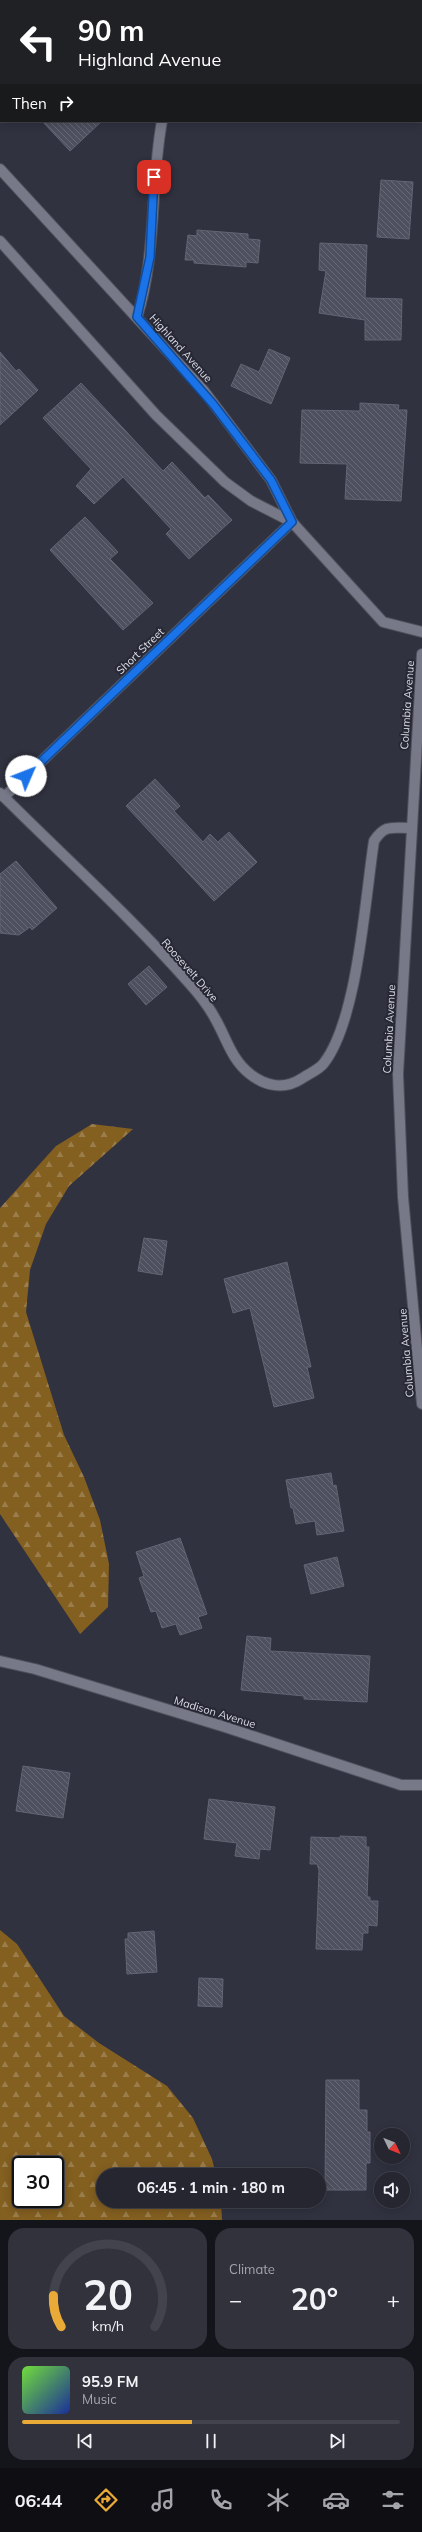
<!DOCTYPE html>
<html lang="en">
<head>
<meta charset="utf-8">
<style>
	body { margin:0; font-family:Mulish,sans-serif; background:#31323c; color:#f1f3f6; height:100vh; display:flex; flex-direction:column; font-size:15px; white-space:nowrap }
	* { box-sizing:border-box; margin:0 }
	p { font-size:13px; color:#a3a5ab }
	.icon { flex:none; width:22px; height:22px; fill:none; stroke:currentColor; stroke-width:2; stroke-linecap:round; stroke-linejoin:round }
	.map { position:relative; height:2220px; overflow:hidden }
	.sheet { display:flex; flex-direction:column; gap:8px; padding:8px; background:#14151a; flex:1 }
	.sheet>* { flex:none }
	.top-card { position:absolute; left:0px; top:0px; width:422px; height:122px; box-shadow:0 2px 10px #0003,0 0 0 1px #42434c; background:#202124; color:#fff; overflow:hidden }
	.needle { width:26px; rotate:133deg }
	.tools { position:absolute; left:374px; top:2128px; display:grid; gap:8px }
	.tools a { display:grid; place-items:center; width:36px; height:36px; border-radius:50%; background:#252630; box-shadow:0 2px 10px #0003,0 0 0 1px #42434c; font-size:20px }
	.speed { position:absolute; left:12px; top:2156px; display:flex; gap:8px; font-size:20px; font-weight:700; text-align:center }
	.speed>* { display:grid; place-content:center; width:52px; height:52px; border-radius:50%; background:#252630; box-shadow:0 2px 10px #0003,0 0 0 1px #42434c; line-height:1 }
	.speed .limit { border:2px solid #111; border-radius:6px; background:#fff; color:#111 }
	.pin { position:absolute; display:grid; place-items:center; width:34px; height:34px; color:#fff; margin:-17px; border-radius:8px; box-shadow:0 2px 6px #0006 }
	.me { position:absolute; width:44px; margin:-22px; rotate:46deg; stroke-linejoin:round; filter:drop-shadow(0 0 3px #0008) }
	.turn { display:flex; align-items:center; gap:14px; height:84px; padding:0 12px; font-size:18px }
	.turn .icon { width:52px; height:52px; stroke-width:2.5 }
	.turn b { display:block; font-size:28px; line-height:34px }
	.then { display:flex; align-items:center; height:38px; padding:0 12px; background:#0003; gap:8px; font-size:15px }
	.big { font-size:30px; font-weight:700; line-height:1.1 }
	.sheet .tile { flex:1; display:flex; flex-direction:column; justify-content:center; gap:6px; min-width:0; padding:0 14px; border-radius:16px; background:#31323c }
	.sheet .dial { align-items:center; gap:0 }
	.dial svg { height:104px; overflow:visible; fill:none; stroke:#42434c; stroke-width:7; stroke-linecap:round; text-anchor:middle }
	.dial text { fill:#f1f3f6; stroke:none }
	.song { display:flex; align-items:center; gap:12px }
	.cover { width:48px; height:48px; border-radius:6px; background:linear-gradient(135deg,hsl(100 70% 55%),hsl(230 70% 35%)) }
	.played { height:4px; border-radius:2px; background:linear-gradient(90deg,#eaaa38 45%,#42434c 45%) }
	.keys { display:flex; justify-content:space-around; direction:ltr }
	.heat { display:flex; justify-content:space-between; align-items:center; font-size:22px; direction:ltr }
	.sheet .tiles { flex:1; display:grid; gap:8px; grid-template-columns:1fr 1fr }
	.tile:last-child { grid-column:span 2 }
	.trip { position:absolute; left:96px; top:2168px; width:230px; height:40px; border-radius:20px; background:#252630; box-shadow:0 2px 10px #0003,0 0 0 1px #42434c; font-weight:700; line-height:40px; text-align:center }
	.tab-bar { display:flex; height:64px; justify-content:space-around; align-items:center; background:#0f0f13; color:#a3a5ab }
	.tab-bar .icon { width:28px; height:28px }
	.tab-bar .active { color:#eaaa38 }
	.tab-bar b { font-size:18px; color:#f1f3f6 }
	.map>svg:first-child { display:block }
	.forest { fill:url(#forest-firs); fill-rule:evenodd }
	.building { fill:url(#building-back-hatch); stroke:#636474 }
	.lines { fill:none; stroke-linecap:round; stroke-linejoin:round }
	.minor-casing { stroke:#4f505b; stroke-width:12 }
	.tertiary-casing { stroke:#4f505b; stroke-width:12 }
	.minor { stroke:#777989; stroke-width:10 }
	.tertiary { stroke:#777989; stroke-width:10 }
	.route-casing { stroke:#114b97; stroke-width:10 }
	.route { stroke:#1a73e8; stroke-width:7 }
	.labels { text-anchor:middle; stroke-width:4; stroke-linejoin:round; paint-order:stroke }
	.street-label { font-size:11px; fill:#dbdce5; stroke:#272835 }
</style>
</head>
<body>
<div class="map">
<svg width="422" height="2220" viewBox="0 0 422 2220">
	<defs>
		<pattern id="forest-firs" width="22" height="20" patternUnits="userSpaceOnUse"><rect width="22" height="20" fill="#835f20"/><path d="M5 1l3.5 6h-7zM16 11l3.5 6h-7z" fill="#9a7d4b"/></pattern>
		<pattern id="building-back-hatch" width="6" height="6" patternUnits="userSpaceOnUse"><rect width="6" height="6" fill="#4f505f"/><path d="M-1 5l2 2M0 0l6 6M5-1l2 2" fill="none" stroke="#686976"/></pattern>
	</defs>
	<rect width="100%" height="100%" fill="#313240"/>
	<g class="forest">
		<polygon points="92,1124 133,1129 69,1186 46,1224 30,1270 26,1312 64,1435 84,1477 100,1520 109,1564 108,1607 80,1634 0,1514 0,1208 56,1146"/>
		<path d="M0 1930 17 1944 64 2016 99 2043 167 2086 193 2118 212 2159 216 2175H103V2201H221L222 2220H0ZM21 2165H55V2199H21Z"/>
	</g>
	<g class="building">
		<polygon points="42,121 102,121 70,151"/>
		<polygon points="381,180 413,182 409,239 377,237"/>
		<polygon points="197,230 248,234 248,239 260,240 258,263 246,262 246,267 194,263 194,260 185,260 188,235 197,236"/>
		<polygon points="320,243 367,245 365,298 402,299 401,340 365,340 365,320 319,313 326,271 319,270"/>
		<polygon points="269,349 290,358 271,404 231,386 241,364 259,372"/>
		<polygon points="0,352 16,371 19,369 38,390 0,425"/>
		<polygon points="81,383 163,471 172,462 205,498 208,495 232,520 189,559 166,534 171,529 123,477 94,504 76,486 91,469 43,418"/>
		<polygon points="360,403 399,405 398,410 407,410 401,501 345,499 347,464 300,463 302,410 360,411"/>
		<polygon points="85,517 118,552 110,559 153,603 123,630 50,550"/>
		<polygon points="155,779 180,806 174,811 203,842 210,834 218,842 229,832 257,862 214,901 126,806"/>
		<polygon points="16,861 57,908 32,930 30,927 19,935 0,933 0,874"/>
		<polygon points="149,966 167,987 146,1005 128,984"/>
		<polygon points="144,1238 167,1241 162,1275 138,1271"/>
		<polygon points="287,1262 311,1367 307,1367 314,1398 274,1407 250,1308 233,1313 224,1279"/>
		<polygon points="331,1473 333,1486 336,1485 344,1531 317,1535 315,1521 296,1524 293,1508 291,1508 286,1480"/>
		<polygon points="180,1538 207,1614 198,1617 202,1628 180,1635 176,1624 162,1628 156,1611 151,1612 139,1578 144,1576 136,1552"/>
		<polygon points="337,1557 344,1586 311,1594 304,1565"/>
		<polygon points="247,1636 271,1638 270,1651 370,1656 367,1702 304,1699 304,1696 241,1690"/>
		<polygon points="23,1766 70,1773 63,1818 16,1811"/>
		<polygon points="209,1799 275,1807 270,1850 260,1849 259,1859 235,1856 237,1843 204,1839"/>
		<polygon points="340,1836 366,1837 366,1847 369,1847 367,1897 370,1897 370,1901 378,1901 377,1926 368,1925 368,1933 363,1933 362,1950 316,1949 319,1870 317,1864 310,1864 311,1837 340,1838"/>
		<polygon points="154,1931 157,1972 127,1974 125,1939 128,1939 128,1933"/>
		<polygon points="199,1978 223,1979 222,2007 198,2006"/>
		<polygon points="326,2080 359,2080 359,2110 367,2110 367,2132 370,2132 370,2163 366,2163 366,2190 325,2190"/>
	</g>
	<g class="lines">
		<defs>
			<g id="minor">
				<polyline points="96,0 97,1"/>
				<polyline points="170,0 170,1"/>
				<polyline points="0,169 204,391 271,480 292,522 383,622 422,632"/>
				<polyline points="0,241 156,415 225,482 251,501 292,522"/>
				<path d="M137 317C157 254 150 186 162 121"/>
				<path d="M0 793C63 856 130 916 189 983 199 994 210 1008 217 1022 227 1040 232 1060 250 1074 265 1086 284 1090 301 1079 308 1074 319 1070 324 1063 358 1019 365 898 374 841 385 824 392 828 411 828"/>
				<polyline points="4,797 292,522"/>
				<polyline points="0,1661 35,1669 225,1727 401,1785 422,1785"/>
			</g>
			<polyline id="tertiary" points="422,654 398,1074 403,1197 422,1404"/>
		</defs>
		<use href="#minor" class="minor-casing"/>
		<use href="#tertiary" class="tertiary-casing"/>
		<use href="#minor" class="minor"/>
		<use href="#tertiary" class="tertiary"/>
	</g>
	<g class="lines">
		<defs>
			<polyline id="route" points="26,776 292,522 271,480 213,404 137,317 150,257 154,177"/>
		</defs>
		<use href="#route" class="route-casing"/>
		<use href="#route" class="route"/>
	</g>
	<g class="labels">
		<g class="street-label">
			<text transform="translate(181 348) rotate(48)" y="4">Highland Avenue</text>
			<text transform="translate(140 651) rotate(-44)" y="4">Short Street</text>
			<text transform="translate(407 705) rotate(-86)" y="4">Columbia Avenue</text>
			<text transform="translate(190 970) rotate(49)" y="4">Roosevelt Drive</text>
			<text transform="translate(389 1029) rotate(-87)" y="4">Columbia Avenue</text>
			<text transform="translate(406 1353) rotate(-95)" y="4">Columbia Avenue</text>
			<text transform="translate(215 1712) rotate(17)" y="4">Madison Avenue</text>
		</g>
	</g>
</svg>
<div class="tools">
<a><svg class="needle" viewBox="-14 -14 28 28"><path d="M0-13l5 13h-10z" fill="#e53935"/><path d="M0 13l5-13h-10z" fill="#a3a5ab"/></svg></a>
<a><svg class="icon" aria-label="sound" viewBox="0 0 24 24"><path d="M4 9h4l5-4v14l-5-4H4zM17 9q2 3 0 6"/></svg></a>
</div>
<div class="speed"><div class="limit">30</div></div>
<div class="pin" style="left:154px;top:177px;background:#d93025"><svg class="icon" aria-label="arrive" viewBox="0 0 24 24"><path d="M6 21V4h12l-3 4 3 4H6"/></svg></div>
<svg class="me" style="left:26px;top:776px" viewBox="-20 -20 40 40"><circle r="19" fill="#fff"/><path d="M0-13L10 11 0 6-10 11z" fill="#1a73e8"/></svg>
<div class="trip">06:45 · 1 min · 180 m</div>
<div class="top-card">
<div class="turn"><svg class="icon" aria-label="left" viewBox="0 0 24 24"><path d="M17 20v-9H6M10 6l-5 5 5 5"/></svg><div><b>90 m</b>Highland Avenue</div></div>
<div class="then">Then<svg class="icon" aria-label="right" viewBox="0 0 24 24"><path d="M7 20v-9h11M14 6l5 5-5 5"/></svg></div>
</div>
</div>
<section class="sheet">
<div class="tiles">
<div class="tile dial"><svg viewBox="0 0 100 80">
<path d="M14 69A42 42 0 1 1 86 69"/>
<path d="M14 69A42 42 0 0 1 8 45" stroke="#eaaa38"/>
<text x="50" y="56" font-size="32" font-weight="700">20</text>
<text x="50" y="72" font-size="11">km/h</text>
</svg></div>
<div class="tile"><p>Climate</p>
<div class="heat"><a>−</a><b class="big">20°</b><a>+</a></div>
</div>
<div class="tile">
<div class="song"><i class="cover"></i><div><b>95.9 FM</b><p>Music</p></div></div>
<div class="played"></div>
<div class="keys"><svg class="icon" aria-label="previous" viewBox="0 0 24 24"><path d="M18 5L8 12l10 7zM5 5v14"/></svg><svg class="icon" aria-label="pause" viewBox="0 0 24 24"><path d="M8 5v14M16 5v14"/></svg><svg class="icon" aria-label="next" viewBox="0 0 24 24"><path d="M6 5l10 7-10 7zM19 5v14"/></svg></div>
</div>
</div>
</section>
<nav class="tab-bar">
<b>06:44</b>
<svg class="icon active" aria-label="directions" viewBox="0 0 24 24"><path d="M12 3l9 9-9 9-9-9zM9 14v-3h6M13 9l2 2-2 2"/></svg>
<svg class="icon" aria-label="music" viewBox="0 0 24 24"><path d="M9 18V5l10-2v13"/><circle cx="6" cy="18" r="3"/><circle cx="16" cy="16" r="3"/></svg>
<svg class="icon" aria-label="phone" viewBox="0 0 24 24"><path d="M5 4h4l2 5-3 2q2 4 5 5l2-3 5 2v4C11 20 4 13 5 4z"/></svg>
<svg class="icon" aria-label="climate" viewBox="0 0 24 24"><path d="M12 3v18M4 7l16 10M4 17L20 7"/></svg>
<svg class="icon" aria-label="car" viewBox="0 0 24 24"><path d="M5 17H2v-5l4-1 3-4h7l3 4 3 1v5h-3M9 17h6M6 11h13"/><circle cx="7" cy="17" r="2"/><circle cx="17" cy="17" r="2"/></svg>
<svg class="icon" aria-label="filters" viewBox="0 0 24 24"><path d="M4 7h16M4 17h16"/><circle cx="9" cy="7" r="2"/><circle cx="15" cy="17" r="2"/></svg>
</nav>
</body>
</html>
